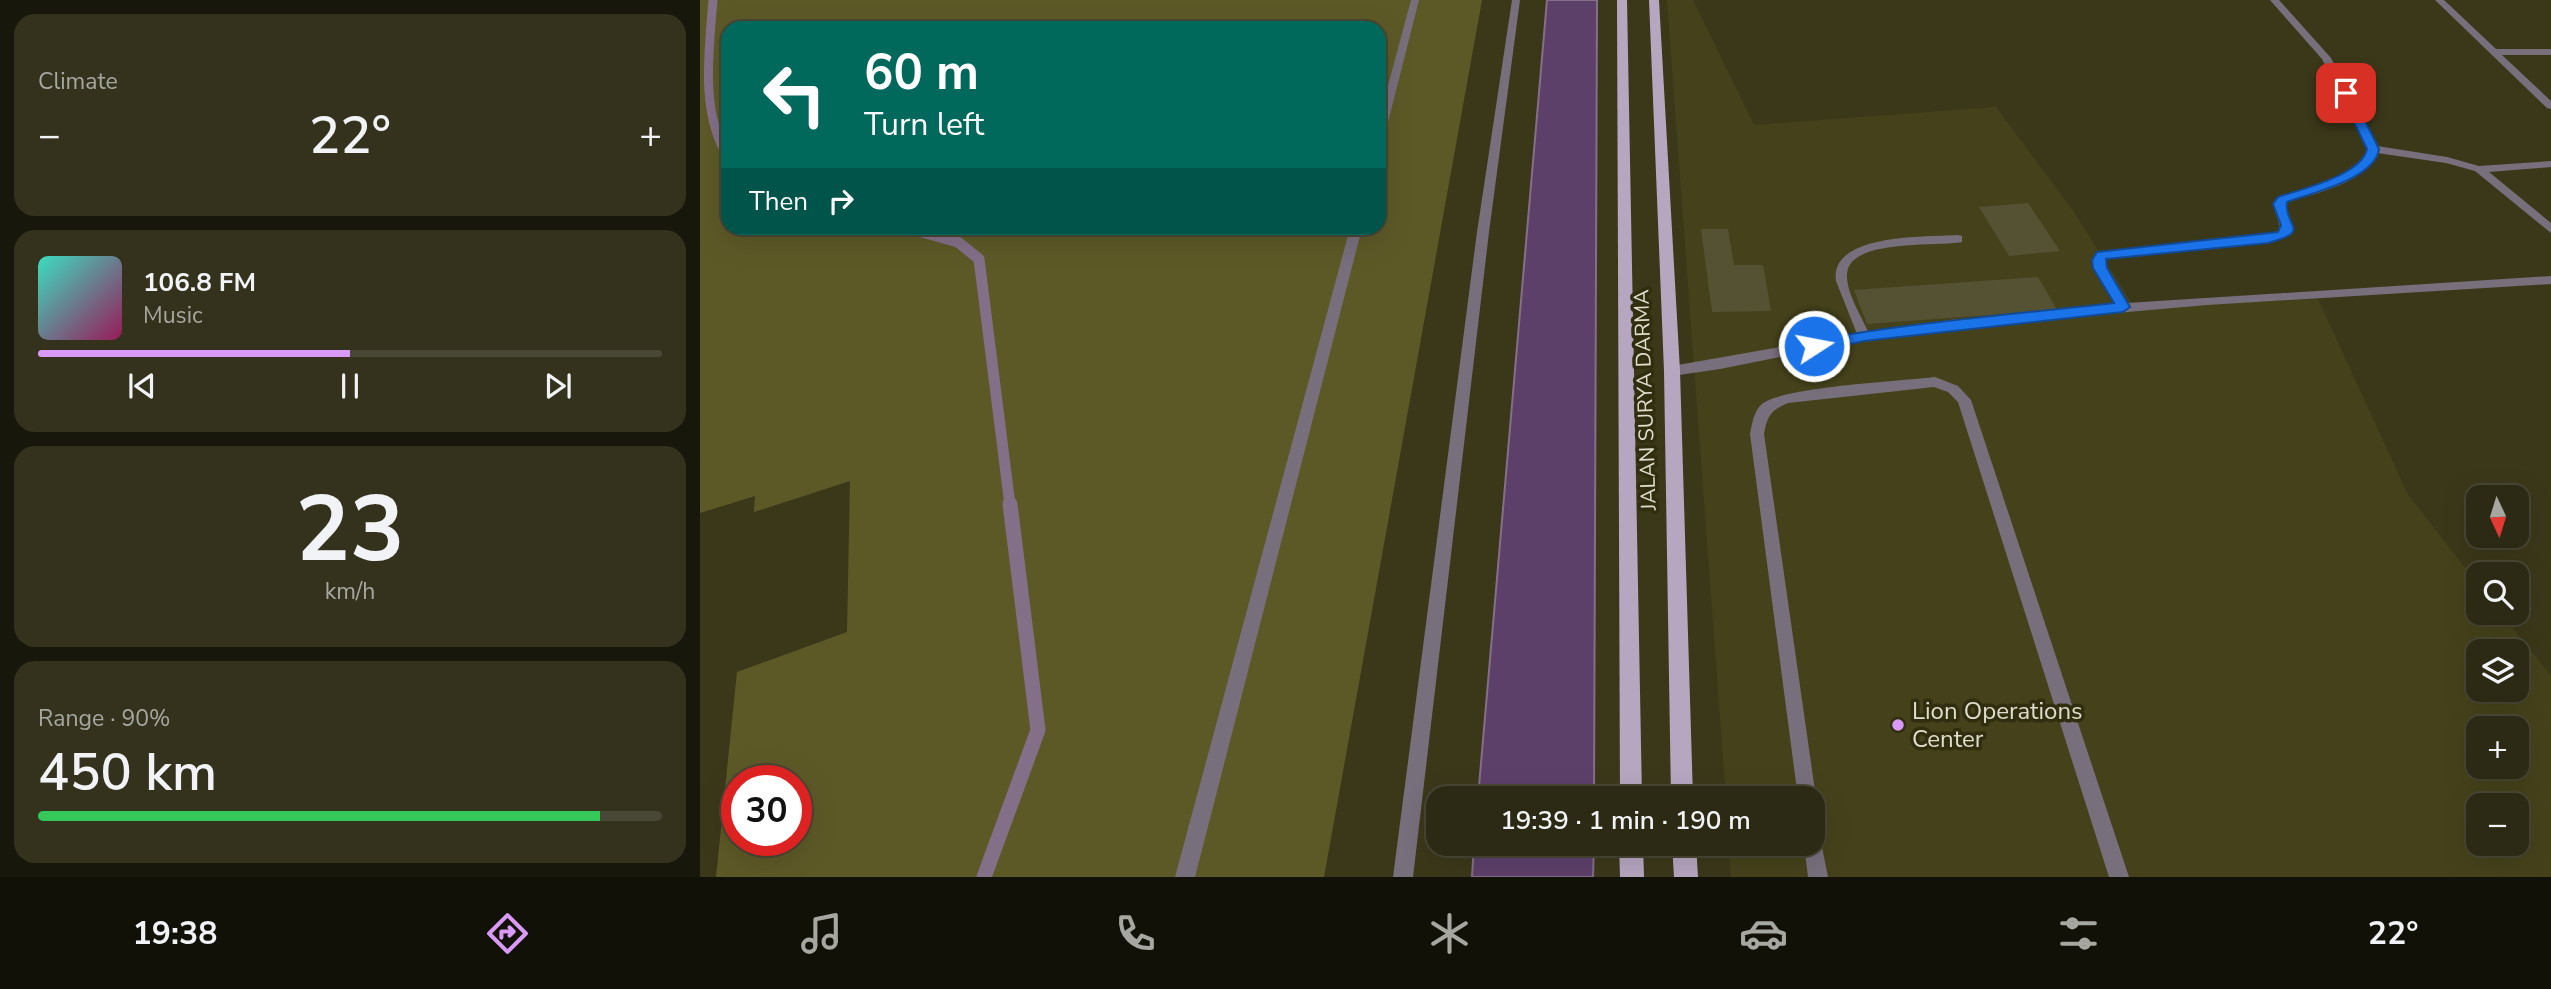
<!DOCTYPE html>
<html lang="en">
<head>
<meta charset="utf-8">
<style>
	body { margin:0; font-family:"Nunito Sans",sans-serif; background:#34321d; color:#f1f3f6; height:100vh; display:flex; flex-direction:column; font-size:26px; white-space:nowrap }
	* { box-sizing:border-box; margin:0 }
	p { font-size:23px; color:#a6a7a0 }
	.icon { flex:none; width:38px; height:38px; fill:none; stroke:currentColor; stroke-width:2; stroke-linecap:round; stroke-linejoin:round }
	.map { position:relative; flex:1; overflow:hidden }
	.sheet { display:flex; flex-direction:column; gap:14px; padding:14px; background:#18170b; width:700px }
	.sheet>* { flex:none }
	.hud { position:absolute; left:21px; top:21px; width:665px; height:214px; border-radius:21px; box-shadow:0 7px 28px #0002,0 0 0 2px #484634; background:#00695c; color:#fff; overflow:hidden }
	.needle { width:46px; rotate:176deg }
	.controls { position:absolute; left:1766px; top:485px; display:grid; gap:14px }
	.controls a { display:grid; place-items:center; width:63px; height:63px; border-radius:14px; background:#2c2a14; box-shadow:0 7px 28px #0002,0 0 0 2px #484634; font-size:35px }
	.speed { position:absolute; left:21px; top:765px; display:flex; gap:14px; font-size:35px; font-weight:700; text-align:center }
	.speed>* { display:grid; place-content:center; width:91px; height:91px; border-radius:50%; background:#2c2a14; box-shadow:0 7px 28px #0002,0 0 0 2px #484634; line-height:1 }
	.speed .limit { border:10px solid #d22; background:#fff; color:#111 }
	.pin { position:absolute; display:grid; place-items:center; width:60px; height:60px; color:#fff; margin:-30px; border-radius:14px; box-shadow:0 4px 10px #0006 }
	.me { position:absolute; width:77px; margin:-38px; rotate:79deg; stroke-linejoin:round; filter:drop-shadow(0 0 5px #0008) }
	.turn { display:flex; align-items:center; gap:24px; height:147px; padding:0 28px; font-size:32px }
	.turn .icon { width:91px; height:91px; stroke-width:2.5 }
	.turn b { display:block; font-size:49px; line-height:60px }
	.then { display:flex; align-items:center; height:66px; padding:0 28px; background:#0003; gap:14px; font-size:26px }
	.big { font-size:52px; font-weight:600; line-height:1.1 }
	.sheet .tile { flex:1; display:flex; flex-direction:column; justify-content:center; gap:10px; min-width:0; padding:0 24px; border-radius:21px; background:#34321d }
	.sheet .dial { align-items:center; gap:0 }
	.dial b { font-size:91px; line-height:1 }
	.song { display:flex; align-items:center; gap:21px }
	.cover { width:84px; height:84px; border-radius:10px; background:linear-gradient(135deg,hsl(170 70% 55%),hsl(330 70% 35%)) }
	.played { height:7px; border-radius:4px; background:linear-gradient(90deg,#d99af7 50%,#484634 50%) }
	.keys { display:flex; justify-content:space-around; direction:ltr }
	.heat { display:flex; justify-content:space-between; align-items:center; font-size:38px; direction:ltr }
	.charge { height:10px; border-radius:5px; background:linear-gradient(90deg,#34c759 90%,#484634 0) }
	.trip { position:absolute; left:726px; top:786px; width:399px; height:70px; border-radius:21px; background:#2c2a14; box-shadow:0 7px 28px #0002,0 0 0 2px #484634; font-weight:600; line-height:70px; text-align:center }
	.tabs { display:flex; height:112px; justify-content:space-around; align-items:center; background:#121108; color:#a6a7a0 }
	.tabs .icon { width:49px; height:49px }
	.tabs .selected { color:#d99af7 }
	.tabs b { font-size:32px; color:#f1f3f6 }
	main { display:flex; flex:1; min-height:0 }
	.map>svg:first-child { display:block }
	.built { fill:#45421b; fill-rule:evenodd }
	.green { fill:#5d5927; fill-rule:evenodd }
	.water { fill:#5d406a; stroke:#846f88; stroke-width:2 }
	.lines { fill:none; stroke-linecap:round; stroke-linejoin:round }
	.stream-far2 { stroke:#846f88; stroke-width:9 }
	.stream-far1 { stroke:#846f88; stroke-width:11 }
	.stream { stroke:#846f88; stroke-width:15 }
	.building { fill:#545233 }
	.lane { fill:#786f7c; fill-rule:evenodd }
	.street { fill:#786f7c; fill-rule:evenodd }
	.primary { fill:#b7a6c0; fill-rule:evenodd }
	.route { fill:#1a73e8; stroke:#114b97; stroke-width:2 }
	.poi-dot { fill:#d99af7; stroke:#312e0f; stroke-width:2.5 }
	.labels { text-anchor:middle; stroke-width:7; stroke-linejoin:round; paint-order:stroke }
	.street-label { font-size:21px; fill:#dfdecd; stroke:#312e0f }
	.near-poi-label { font-size:24px; fill:#dfdecd; stroke:#312e0f; text-anchor:start }
</style>
</head>
<body>
<main>
<section class="sheet">
<div class="tile"><p>Climate</p>
<div class="heat"><a>−</a><b class="big">22°</b><a>+</a></div>
</div>
<div class="tile">
<div class="song"><i class="cover"></i><div><b>106.8 FM</b><p>Music</p></div></div>
<div class="played"></div>
<div class="keys"><svg class="icon" aria-label="previous" viewBox="0 0 24 24"><path d="M18 5L8 12l10 7zM5 5v14"/></svg><svg class="icon" aria-label="pause" viewBox="0 0 24 24"><path d="M8 5v14M16 5v14"/></svg><svg class="icon" aria-label="next" viewBox="0 0 24 24"><path d="M6 5l10 7-10 7zM19 5v14"/></svg></div>
</div>
<div class="tile dial"><b>23</b><p>km/h</p></div>
<div class="tile"><p>Range · 90%</p><b class="big">450 km</b><div class="charge"></div></div>
</section>
<div class="map">
<svg width="1851" height="877" viewBox="0 0 1851 877">
	<rect width="100%" height="100%" fill="#3b381a"/>
	<path class="built" d="M967 0H993L1054 125 1296 107 1374 212 1434 307 1618 299 1708 495 1778 584V612L1801 613 1851 676V877H1031L1029 844H1113V798H1026ZM1778 651H1816V690H1778ZM1778 728H1816V766H1778ZM1778 805H1816V844H1778Z"/>
	<path class="green" d="M0 0H782L624 877H16L37 672 147 632 150 481 54 512 55 496 0 513ZM28 28H679V228H28ZM37 780H96V840H37Z"/>
	<g class="water">
		<polygon points="847,0 897,0 894,798 778,798"/>
		<polygon points="774,844 894,844 893,877 772,877"/>
	</g>
	<g class="lines">
		<path class="stream-far2" d="M13 0C9 50 0 113 28 157"/>
		<polyline class="stream-far1" points="208,228 258,242 279,259 310,505"/>
		<polyline class="stream" points="284,877 338,730 310,504"/>
	</g>
	<g class="building">
		<polygon points="1328,203 1360,251 1309,256 1279,207"/>
		<polygon points="1001,229 1028,229 1034,265 1063,265 1071,311 1012,312"/>
		<polygon points="1338,277 1357,310 1167,324 1154,290"/>
	</g>
	<g class="lines">
		<g class="lane">
			<polygon points="711,0 719,0 684,138 679,141 679,119"/>
			<polygon points="650,228 662,228 495,877 475,877"/>
			<path d="M1258 235 1262 236V242C1238 247 1149 238 1147 274 1146 294 1163 318 1170 336L1164 340 1159 339 1136 281C1129 233 1227 237 1258 235Z"/>
			<path d="M1235 377 1258 386 1271 400 1429 877H1409L1258 402 1248 392 1234 387 1088 403C1071 410 1067 416 1064 434L1116 798 1113 805V798H1098L1050 434C1052 423 1054 411 1062 404 1081 387 1203 381 1235 377Z"/>
			<polygon points="1113,835 1120,837 1128,877 1108,877 1104,844 1113,844"/>
		</g>
		<g class="street">
			<polygon points="812,0 820,0 789,232 713,877 693,877 777,232"/>
			<path d="M1570 0H1579L1631 58 1677 146 1747 157 1779 166 1851 161V167L1789 172 1851 223V233L1775 171 1746 163 1677 153C1664 184 1616 193 1587 202L1585 205 1593 225 1591 235 1568 243 1405 258 1406 268 1427 303 1851 276V284L1507 305 1336 320 1165 340 1020 369 972 376 967 374 965 371 972 366 1165 332 1250 320 1415 304 1394 268 1392 260 1397 252 1566 236 1581 230 1573 204C1580 196 1588 195 1598 192 1623 184 1657 175 1668 149L1622 59Z"/>
			<polygon points="1735,0 1744,0 1796,49 1851,49 1851,55 1802,55 1851,101 1851,109 1847,108"/>
		</g>
		<g class="primary">
			<polygon points="917,0 927,0 942,798 920,798"/>
			<polygon points="949,0 959,0 980,371 993,798 971,798 964,371"/>
			<polygon points="919,844 943,844 944,877 920,877"/>
			<polygon points="972,844 996,844 998,877 974,877"/>
		</g>
	</g>
	<path class="route" d="M1642 90 1651 93 1679 149C1675 179 1612 193 1587 202 1583 226 1614 231 1568 243L1406 259 1407 268 1430 307 1423 312 1164 341 1114 352 1106 346C1119 331 1374 308 1414 303L1393 268 1392 260 1397 252 1578 232 1581 225 1573 204 1578 197C1601 189 1662 175 1667 149L1640 93Z"/>
	<circle class="poi-dot" cx="1198" cy="725" r="7"/>
	<g class="labels">
		<g class="street-label">
			<text transform="translate(945 400) rotate(-92)" y="7">JALAN SURYA DARMA</text>
		</g>
		<g class="near-poi-label">
			<text x="1212" y="719">Lion Operations<tspan x="1212" dy="28">Center</tspan></text>
		</g>
	</g>
</svg>
<div class="controls">
<a><svg class="needle" viewBox="-14 -14 28 28"><path d="M0-13l5 13h-10z" fill="#e53935"/><path d="M0 13l5-13h-10z" fill="#a6a7a0"/></svg></a>
<a><svg class="icon" aria-label="search" viewBox="0 0 24 24"><circle cx="10" cy="10" r="6"/><path d="M15 15l6 6"/></svg></a>
<a><svg class="icon" aria-label="layers" viewBox="0 0 24 24"><path d="M12 4l9 5-9 5-9-5zM3 14l9 5 9-5"/></svg></a>
<a>+</a>
<a>−</a>
</div>
<div class="speed"><div class="limit">30</div></div>
<div class="pin" style="left:1646px;top:93px;background:#d93025"><svg class="icon" aria-label="arrive" viewBox="0 0 24 24"><path d="M6 21V4h12l-3 4 3 4H6"/></svg></div>
<svg class="me" style="left:1114px;top:346px" viewBox="-20 -20 40 40"><circle r="17" fill="#1a73e8" stroke="#fff" stroke-width="3"/><path d="M0-11L8 9 0 5-8 9z" fill="#fff"/></svg>
<div class="trip">19:39 · 1 min · 190 m</div>
<div class="hud">
<div class="turn"><svg class="icon" aria-label="left" viewBox="0 0 24 24"><path d="M17 20v-9H6M10 6l-5 5 5 5"/></svg><div><b>60 m</b>Turn left</div></div>
<div class="then">Then<svg class="icon" aria-label="right" viewBox="0 0 24 24"><path d="M7 20v-9h11M14 6l5 5-5 5"/></svg></div>
</div>
</div>
</main>
<nav class="tabs">
<b>19:38</b>
<svg class="icon selected" aria-label="directions" viewBox="0 0 24 24"><path d="M12 3l9 9-9 9-9-9zM9 14v-3h6M13 9l2 2-2 2"/></svg>
<svg class="icon" aria-label="music" viewBox="0 0 24 24"><path d="M9 18V5l10-2v13"/><circle cx="6" cy="18" r="3"/><circle cx="16" cy="16" r="3"/></svg>
<svg class="icon" aria-label="phone" viewBox="0 0 24 24"><path d="M5 4h4l2 5-3 2q2 4 5 5l2-3 5 2v4C11 20 4 13 5 4z"/></svg>
<svg class="icon" aria-label="climate" viewBox="0 0 24 24"><path d="M12 3v18M4 7l16 10M4 17L20 7"/></svg>
<svg class="icon" aria-label="car" viewBox="0 0 24 24"><path d="M5 17H2v-5l4-1 3-4h7l3 4 3 1v5h-3M9 17h6M6 11h13"/><circle cx="7" cy="17" r="2"/><circle cx="17" cy="17" r="2"/></svg>
<svg class="icon" aria-label="filters" viewBox="0 0 24 24"><path d="M4 7h16M4 17h16"/><circle cx="9" cy="7" r="2"/><circle cx="15" cy="17" r="2"/></svg>
<b>22°</b>
</nav>
</body>
</html>
